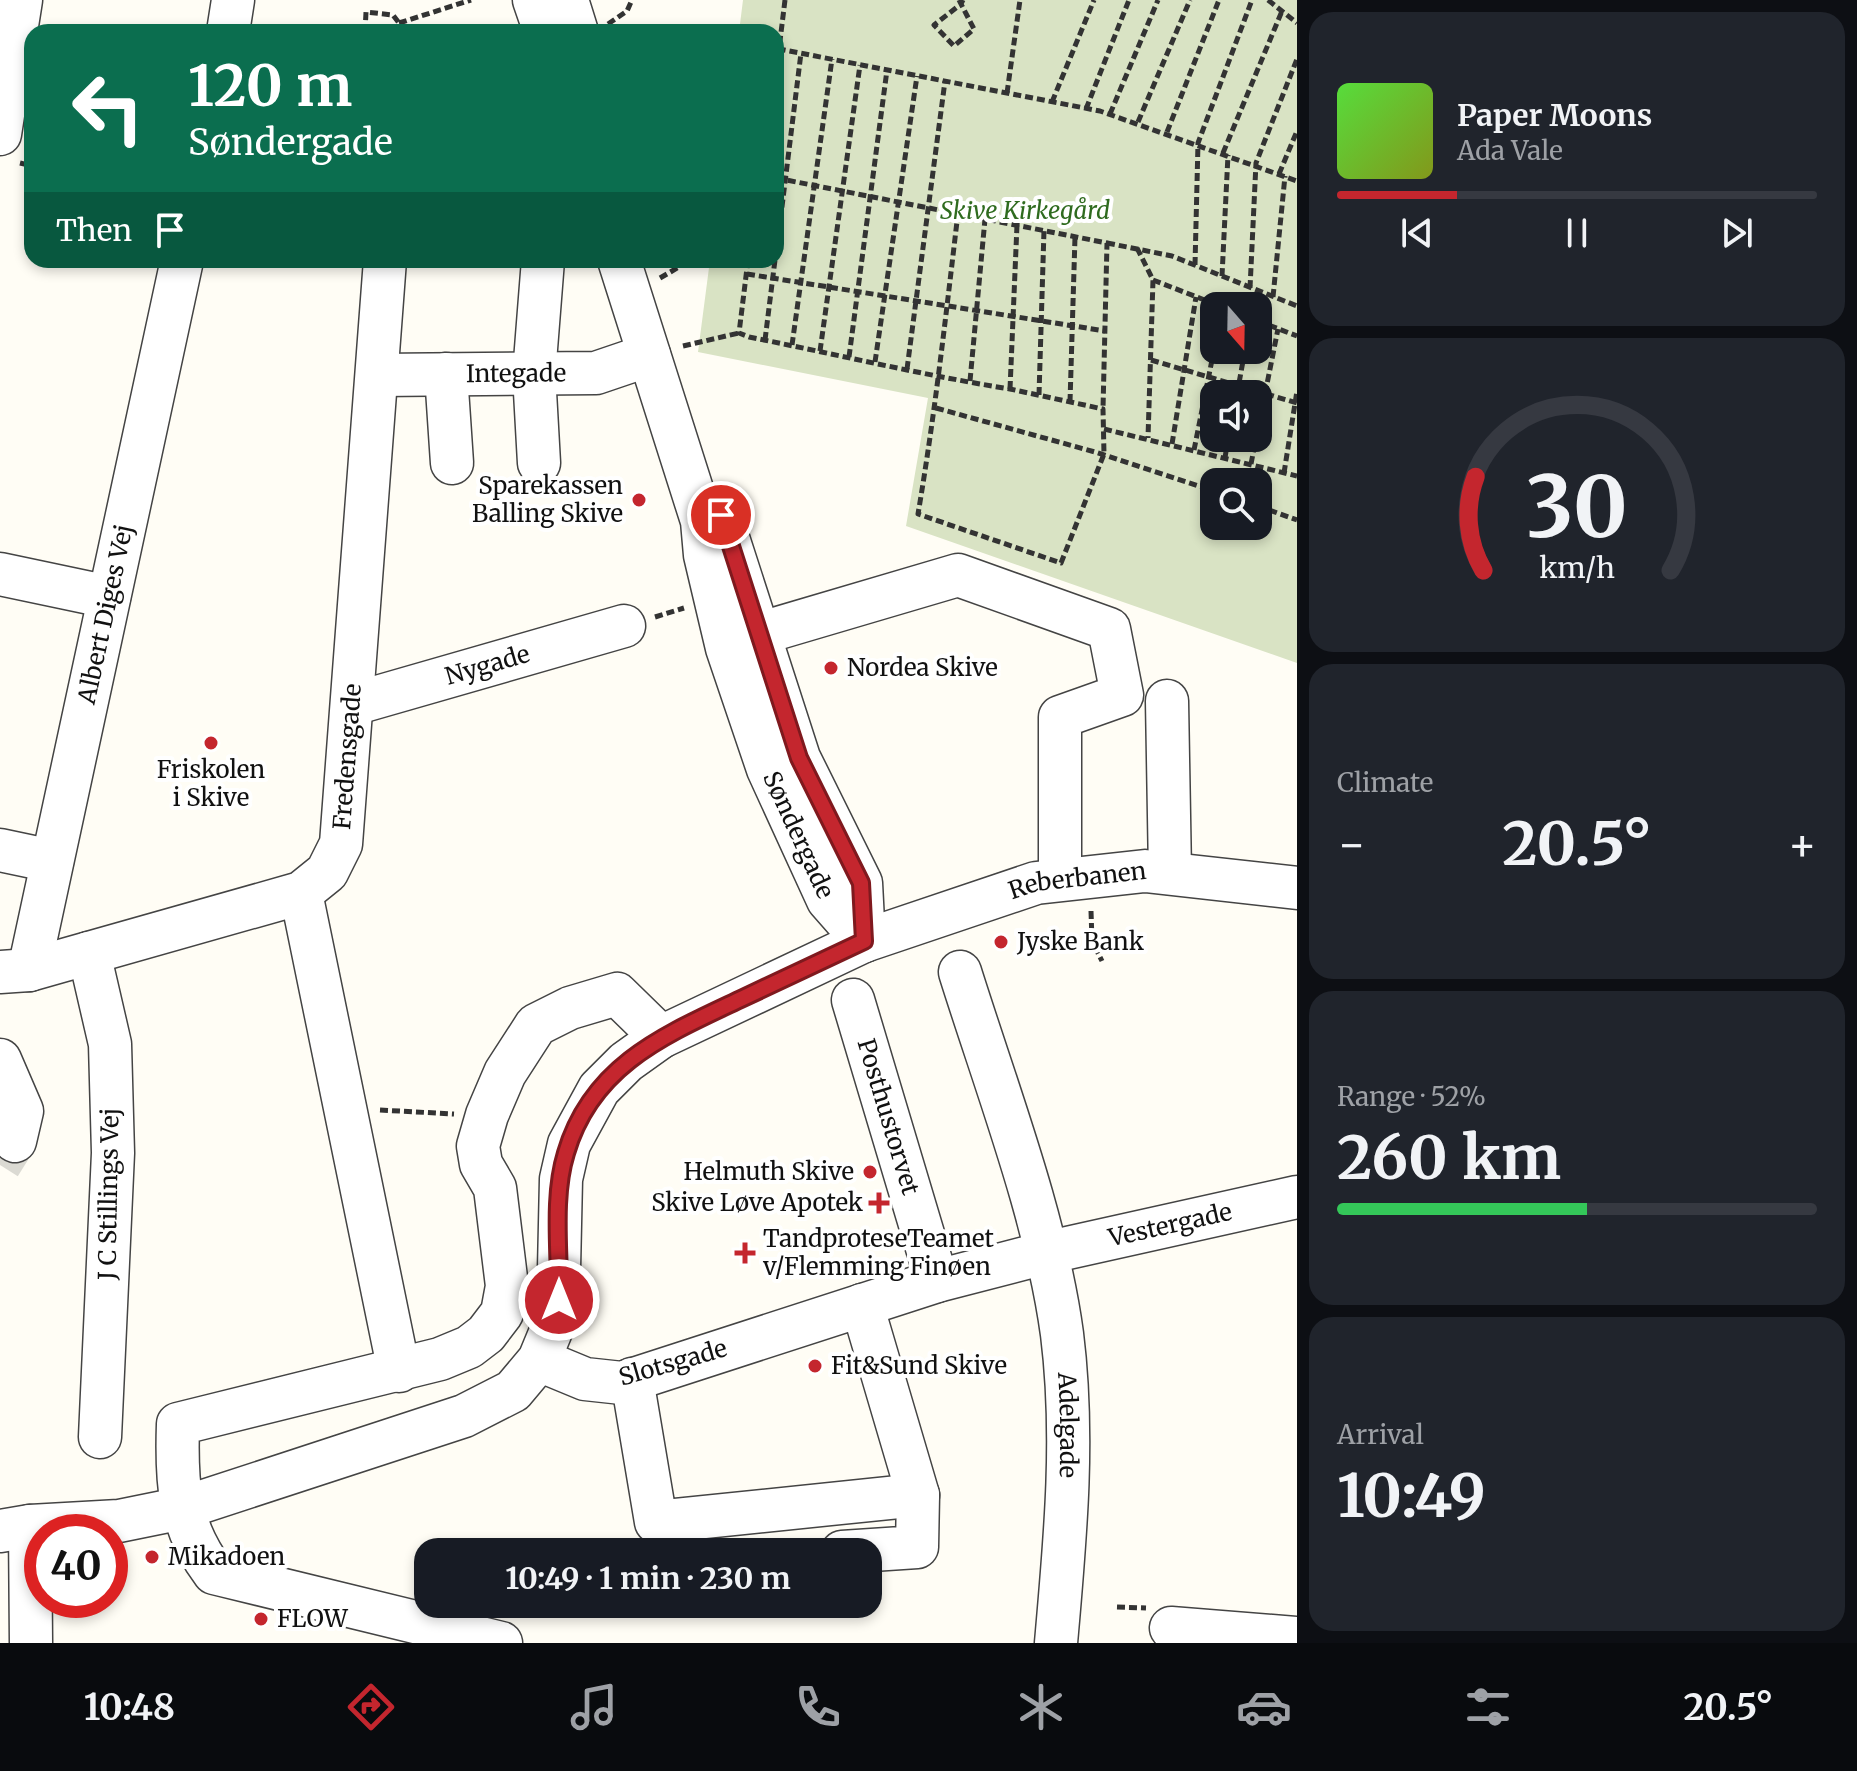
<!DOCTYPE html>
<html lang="en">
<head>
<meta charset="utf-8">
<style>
	body { margin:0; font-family:Merriweather,serif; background:#20242c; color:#f1f3f6; height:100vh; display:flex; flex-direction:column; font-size:30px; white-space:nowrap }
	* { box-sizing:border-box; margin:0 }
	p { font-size:26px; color:#9ea1a6 }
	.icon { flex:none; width:44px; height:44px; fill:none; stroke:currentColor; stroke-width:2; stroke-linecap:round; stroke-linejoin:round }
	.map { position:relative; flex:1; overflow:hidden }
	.side { display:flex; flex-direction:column; gap:12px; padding:12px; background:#0d0f14; width:560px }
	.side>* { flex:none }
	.hud { position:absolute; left:24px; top:24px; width:760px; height:244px; border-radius:24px; box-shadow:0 4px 12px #0003; background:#0b6e4f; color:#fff; overflow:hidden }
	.needle { width:52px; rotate:160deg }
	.tools { position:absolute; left:1200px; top:292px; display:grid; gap:16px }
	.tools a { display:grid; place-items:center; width:72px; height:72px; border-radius:16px; background:#171b24; box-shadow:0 4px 12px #0003; font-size:40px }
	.speed { position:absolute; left:24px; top:1514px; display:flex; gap:16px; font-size:40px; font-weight:700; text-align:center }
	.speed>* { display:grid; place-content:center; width:104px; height:104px; border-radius:50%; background:#171b24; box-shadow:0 4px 12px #0003; line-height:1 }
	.speed .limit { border:12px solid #d22; background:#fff; color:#111 }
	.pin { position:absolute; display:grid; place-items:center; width:68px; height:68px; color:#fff; margin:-34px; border:4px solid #fff; border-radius:50%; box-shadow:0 2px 8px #0007 }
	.me { position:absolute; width:88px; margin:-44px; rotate:0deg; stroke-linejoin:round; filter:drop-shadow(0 0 6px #0008) }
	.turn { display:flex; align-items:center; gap:28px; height:168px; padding:0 32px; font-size:36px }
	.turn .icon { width:104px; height:104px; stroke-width:2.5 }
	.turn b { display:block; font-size:56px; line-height:68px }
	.then { display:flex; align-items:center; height:76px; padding:0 32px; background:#0003; gap:16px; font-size:30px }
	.big { font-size:60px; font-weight:700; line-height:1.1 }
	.side .card { flex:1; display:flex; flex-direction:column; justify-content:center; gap:12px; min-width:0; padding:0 28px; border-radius:24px; background:#20242c }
	.side .dial { align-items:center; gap:0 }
	.dial svg { height:208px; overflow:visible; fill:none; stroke:#363941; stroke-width:7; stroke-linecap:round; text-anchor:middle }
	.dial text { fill:#f1f3f6; stroke:none }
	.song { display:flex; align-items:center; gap:24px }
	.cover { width:96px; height:96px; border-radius:12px; background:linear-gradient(135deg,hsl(110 70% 55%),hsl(70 70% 35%)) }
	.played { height:8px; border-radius:4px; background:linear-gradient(90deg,#c4262e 25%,#363941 25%) }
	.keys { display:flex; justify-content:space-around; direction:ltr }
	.heat { display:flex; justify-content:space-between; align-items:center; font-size:44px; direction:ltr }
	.charge { height:12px; border-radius:6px; background:linear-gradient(90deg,#34c759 52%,#363941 0) }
	.trip { position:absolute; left:414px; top:1538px; width:468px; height:80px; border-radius:24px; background:#171b24; box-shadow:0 4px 12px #0003; font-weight:700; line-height:80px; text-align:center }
	.tabs { display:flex; height:128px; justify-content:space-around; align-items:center; background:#090b0e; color:#9ea1a6 }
	.tabs .icon { width:56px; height:56px }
	.tabs .current { color:#c4262e }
	.tabs b { font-size:36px; color:#f1f3f6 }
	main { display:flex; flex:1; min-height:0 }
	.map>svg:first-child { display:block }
	.cemetery { fill:#d9e3c4; fill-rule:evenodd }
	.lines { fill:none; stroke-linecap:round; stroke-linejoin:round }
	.minor-tunnel { stroke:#dbdad3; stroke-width:42; stroke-dasharray:42 21; stroke-linecap:butt }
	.minor-casing { stroke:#444; stroke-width:45 }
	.path { stroke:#333; stroke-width:5; stroke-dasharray:8 4; stroke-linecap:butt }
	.minor { stroke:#fff; stroke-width:42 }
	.route-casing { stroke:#7f191e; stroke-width:20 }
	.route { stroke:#c4262e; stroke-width:14 }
	.poi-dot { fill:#c4262e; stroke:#fff; stroke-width:3 }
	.labels { text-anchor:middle; stroke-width:8; stroke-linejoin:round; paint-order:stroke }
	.park-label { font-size:24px; font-style:italic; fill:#2f6b1f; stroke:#fff }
	.street-label { font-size:24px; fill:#111; stroke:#fff }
	.poi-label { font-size:24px; fill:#111; stroke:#fff; text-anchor:start }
</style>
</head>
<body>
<main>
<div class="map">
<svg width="1297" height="1643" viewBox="0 0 1297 1643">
	<rect width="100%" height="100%" fill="#fffdf5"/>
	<path class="cemetery" d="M743 0H1297V663L906 526 928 398 698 352 710 260H776V32H739ZM1214 306H1258V350H1214ZM1214 394H1258V438H1214ZM1214 482H1258V526H1214Z"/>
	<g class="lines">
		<polyline class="minor-tunnel" points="0,1165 15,1141"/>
		<defs>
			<g id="minor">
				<polyline points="534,0 545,32"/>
				<polyline points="567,0 577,32"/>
				<polyline points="228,32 233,0"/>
				<polyline points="0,134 21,0"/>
				<path id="s1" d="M619 260 702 521 705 555 727 648 768 769 828 900 864 941"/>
				<polyline points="446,374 452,463"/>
				<path id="s2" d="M378 375 596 373 649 355"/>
				<polyline points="539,463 534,374 543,260"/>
				<polyline points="726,532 799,758 861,883 864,941"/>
				<polyline points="0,574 109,597"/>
				<polyline points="758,634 958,575 1109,629 1122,695 1060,717 1060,878"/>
				<polyline points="1167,701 1170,873"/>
				<path id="s3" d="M353 704 624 626"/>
				<polyline points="0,850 52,861"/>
				<polyline points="301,893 399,1371"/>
				<polyline points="89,953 110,1044 113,1153 100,1437"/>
				<path id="s4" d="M29 970 182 260"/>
				<path id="s5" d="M0 972 29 970 301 893 327 872 341 844 385 260"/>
				<path id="s6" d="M960 972C996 1087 1046 1216 1062 1334 1075 1437 1065 1541 1056 1643"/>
				<path id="s7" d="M853 1000 937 1281"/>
				<polyline points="0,1060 22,1111 15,1141"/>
				<path id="s8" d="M539 1360 585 1379 622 1383 937 1281 1045 1253 1297 1197"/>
				<polyline points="632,1379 656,1522 918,1495"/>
				<polyline points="30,1526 31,1643"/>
				<path id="s9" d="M0 1531 30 1526 119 1521 183 1508 464 1416 513 1391 539 1360 558 1314 561 1179 569 1144 599 1089 626 1062 661 1037 864 941 1036 883 1145 871 1297 888"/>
				<polyline points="842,1552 917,1547 918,1495 862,1305"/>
				<polyline points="1171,1628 1297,1638"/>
				<path d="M501 1643 214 1573C178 1525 176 1482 178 1424L440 1359 469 1347 486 1334 502 1313 507 1286 495 1188 481 1164 478 1146 487 1115 505 1073 536 1025 570 1008 617 994 661 1037"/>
			</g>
		</defs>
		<use href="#minor" class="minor-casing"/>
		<g class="path">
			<polyline points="785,0 779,49 1100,111 1297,181"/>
			<polyline points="959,0 961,4 974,29 954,46 934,25 961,4 963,0"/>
			<polyline points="1268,0 1297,23"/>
			<polyline points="399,23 471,0"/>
			<polyline points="608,24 627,11 632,0"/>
			<polyline points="365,32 366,12 393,15 399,23 399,32"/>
			<polyline points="776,62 779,49"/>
			<polyline points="1007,93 1020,0"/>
			<polyline points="1052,102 1094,0"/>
			<polyline points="1086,109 1129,0"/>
			<polyline points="1110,114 1158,0"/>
			<polyline points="1138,122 1190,0"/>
			<polyline points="1167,132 1219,0"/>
			<polyline points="1223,153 1282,11"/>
			<polyline points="20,163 32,166"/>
			<polyline points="1279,174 1297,131"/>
			<polyline points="776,178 1107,243 1103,409"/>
			<polyline points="1107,243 1172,256 1297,306"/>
			<polyline points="1137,248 1153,280 1148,438"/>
			<polyline points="776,255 801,53"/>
			<path d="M748 260 739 333 749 337C835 354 922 375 1010 389L1103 409 1104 454 1061 563 918 514C935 414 946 314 958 213"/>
			<polyline points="1195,265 1198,143 1252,0"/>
			<polyline points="747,274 1105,331"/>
			<polyline points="1222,276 1228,155"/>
			<polyline points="660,278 691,260"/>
			<polyline points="1153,280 1220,306"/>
			<polyline points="1250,288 1256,163 1297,59"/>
			<polyline points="1273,297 1285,176"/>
			<polyline points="1258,321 1297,336"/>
			<polyline points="765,340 775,260"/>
			<polyline points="792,345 832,59"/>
			<polyline points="683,346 739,333"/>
			<polyline points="820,351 860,65"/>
			<polyline points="849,357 887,70"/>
			<polyline points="1151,360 1297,403"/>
			<polyline points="875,362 917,76"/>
			<polyline points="907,369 945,81"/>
			<polyline points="970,381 985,219"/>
			<polyline points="1010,389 1017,225"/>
			<polyline points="1237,394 1245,350"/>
			<polyline points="1039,395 1044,230"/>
			<polyline points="1070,402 1075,237"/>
			<polyline points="936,408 1095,452 1214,491"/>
			<polyline points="1104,429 1297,476"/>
			<polyline points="1258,429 1278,329"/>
			<polyline points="1172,444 1196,297"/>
			<polyline points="1194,450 1214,350"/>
			<polyline points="1225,458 1228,438"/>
			<polyline points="1251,464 1256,438"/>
			<polyline points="1284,473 1297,391"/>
			<polyline points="1258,506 1297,520"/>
			<polyline points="655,617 684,608"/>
			<polyline points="1091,911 1092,941 1102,961"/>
			<polyline points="380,1110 454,1114"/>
			<polyline points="1117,1607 1146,1608"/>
		</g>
		<use href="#minor" class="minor"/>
	</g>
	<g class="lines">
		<defs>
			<path id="route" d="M559 1300C560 1253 552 1198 566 1153 592 1064 667 1034 743 998 783 979 824 960 864 941L861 883 799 758 721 515"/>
		</defs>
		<use href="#route" class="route-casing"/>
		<use href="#route" class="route"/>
	</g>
	<g class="poi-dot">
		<circle cx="639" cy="500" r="8"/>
		<circle cx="831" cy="668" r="8"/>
		<circle cx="211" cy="743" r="8"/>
		<circle cx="1001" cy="942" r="8"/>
		<circle cx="870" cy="1172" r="8"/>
		<path d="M875 1191h8v8h8v8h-8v8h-8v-8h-8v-8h8z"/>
		<path d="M741 1241h8v8h8v8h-8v8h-8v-8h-8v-8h8z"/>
		<circle cx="815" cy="1366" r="8"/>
		<circle cx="152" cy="1557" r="8"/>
		<circle cx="261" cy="1619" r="8"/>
	</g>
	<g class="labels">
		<g class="park-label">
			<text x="1025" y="219">Skive Kirkegård</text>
		</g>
		<g class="street-label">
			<text dy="8" stroke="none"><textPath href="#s2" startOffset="138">Integade</textPath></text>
			<text dy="8" stroke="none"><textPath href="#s4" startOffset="364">Albert Diges Vej</textPath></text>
			<text dy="8" stroke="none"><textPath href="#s3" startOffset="140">Nygade</textPath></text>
			<text dy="8" stroke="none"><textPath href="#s5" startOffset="464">Fredensgade</textPath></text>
			<text dy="8" stroke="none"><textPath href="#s1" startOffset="604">Søndergade</textPath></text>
			<text dy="8" stroke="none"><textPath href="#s9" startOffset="1388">Reberbanen</textPath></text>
			<text dy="8" stroke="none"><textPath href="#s7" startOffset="122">Posthustorvet</textPath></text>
			<text transform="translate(109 1194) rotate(-89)" y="8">J C Stillings Vej</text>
			<text dy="8" stroke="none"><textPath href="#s8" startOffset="658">Vestergade</textPath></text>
			<text transform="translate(673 1363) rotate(-16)" y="8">Slotsgade</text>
			<text dy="8" stroke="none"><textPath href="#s6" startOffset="468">Adelgade</textPath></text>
		</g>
		<g class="poi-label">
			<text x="623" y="494" text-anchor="end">Sparekassen<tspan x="623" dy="28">Balling Skive</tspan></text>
			<text x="847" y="676">Nordea Skive</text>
			<text x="211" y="778" text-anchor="middle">Friskolen<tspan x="211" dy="28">i Skive</tspan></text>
			<text x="1017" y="950">Jyske Bank</text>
			<text x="854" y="1180" text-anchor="end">Helmuth Skive</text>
			<text x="863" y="1211" text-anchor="end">Skive Løve Apotek</text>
			<text x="763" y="1247">TandproteseTeamet<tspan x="763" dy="28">v/Flemming Finøen</tspan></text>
			<text x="831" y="1374">Fit&amp;Sund Skive</text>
			<text x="168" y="1565">Mikadoen</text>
			<text x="277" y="1627">FLOW</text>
		</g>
	</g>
</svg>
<div class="tools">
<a><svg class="needle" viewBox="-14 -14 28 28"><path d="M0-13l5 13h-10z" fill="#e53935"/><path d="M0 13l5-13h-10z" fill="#9ea1a6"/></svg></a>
<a><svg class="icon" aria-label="sound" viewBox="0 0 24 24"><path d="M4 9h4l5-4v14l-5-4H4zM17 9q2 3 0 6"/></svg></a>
<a><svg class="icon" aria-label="search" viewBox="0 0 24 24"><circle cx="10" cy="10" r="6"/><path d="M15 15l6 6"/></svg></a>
</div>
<div class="speed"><div class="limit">40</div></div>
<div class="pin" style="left:721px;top:515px;background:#d93025"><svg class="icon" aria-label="arrive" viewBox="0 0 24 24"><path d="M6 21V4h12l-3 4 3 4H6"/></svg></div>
<svg class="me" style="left:559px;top:1300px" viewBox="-20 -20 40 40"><circle r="17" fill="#c4262e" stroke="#fff" stroke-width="3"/><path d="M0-11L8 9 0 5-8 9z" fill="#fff"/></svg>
<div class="trip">10:49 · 1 min · 230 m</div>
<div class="hud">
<div class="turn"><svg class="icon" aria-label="left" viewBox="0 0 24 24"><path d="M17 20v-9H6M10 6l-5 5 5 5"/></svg><div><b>120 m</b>Søndergade</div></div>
<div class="then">Then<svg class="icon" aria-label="arrive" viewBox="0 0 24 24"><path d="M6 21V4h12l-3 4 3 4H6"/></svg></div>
</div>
</div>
<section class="side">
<div class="card">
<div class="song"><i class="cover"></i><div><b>Paper Moons</b><p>Ada Vale</p></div></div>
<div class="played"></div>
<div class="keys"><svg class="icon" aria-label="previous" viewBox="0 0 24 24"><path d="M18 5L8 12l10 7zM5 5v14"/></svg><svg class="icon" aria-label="pause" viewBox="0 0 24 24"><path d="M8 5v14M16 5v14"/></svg><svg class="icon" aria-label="next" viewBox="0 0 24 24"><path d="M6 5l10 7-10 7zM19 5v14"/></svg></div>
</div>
<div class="card dial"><svg viewBox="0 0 100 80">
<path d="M14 69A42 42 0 1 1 86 69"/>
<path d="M14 69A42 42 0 0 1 11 33" stroke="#c4262e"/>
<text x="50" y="56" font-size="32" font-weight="700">30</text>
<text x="50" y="72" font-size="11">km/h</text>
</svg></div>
<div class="card"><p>Climate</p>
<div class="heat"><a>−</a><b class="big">20.5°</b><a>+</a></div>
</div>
<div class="card"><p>Range · 52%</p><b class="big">260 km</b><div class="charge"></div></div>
<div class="card"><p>Arrival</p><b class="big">10:49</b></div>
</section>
</main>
<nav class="tabs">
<b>10:48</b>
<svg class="icon current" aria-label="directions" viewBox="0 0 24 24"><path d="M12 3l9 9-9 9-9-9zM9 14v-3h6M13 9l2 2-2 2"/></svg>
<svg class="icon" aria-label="music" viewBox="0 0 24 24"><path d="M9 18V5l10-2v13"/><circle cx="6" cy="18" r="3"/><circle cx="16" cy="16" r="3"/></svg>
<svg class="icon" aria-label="phone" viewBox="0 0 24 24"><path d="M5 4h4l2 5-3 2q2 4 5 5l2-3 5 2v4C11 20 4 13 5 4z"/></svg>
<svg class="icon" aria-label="climate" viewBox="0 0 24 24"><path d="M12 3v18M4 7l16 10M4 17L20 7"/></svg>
<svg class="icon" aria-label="car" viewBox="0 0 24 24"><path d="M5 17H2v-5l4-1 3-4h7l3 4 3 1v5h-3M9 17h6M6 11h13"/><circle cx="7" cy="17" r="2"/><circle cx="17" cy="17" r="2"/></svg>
<svg class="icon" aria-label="filters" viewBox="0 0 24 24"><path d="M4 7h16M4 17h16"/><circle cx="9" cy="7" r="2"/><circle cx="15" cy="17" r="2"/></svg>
<b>20.5°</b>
</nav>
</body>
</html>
